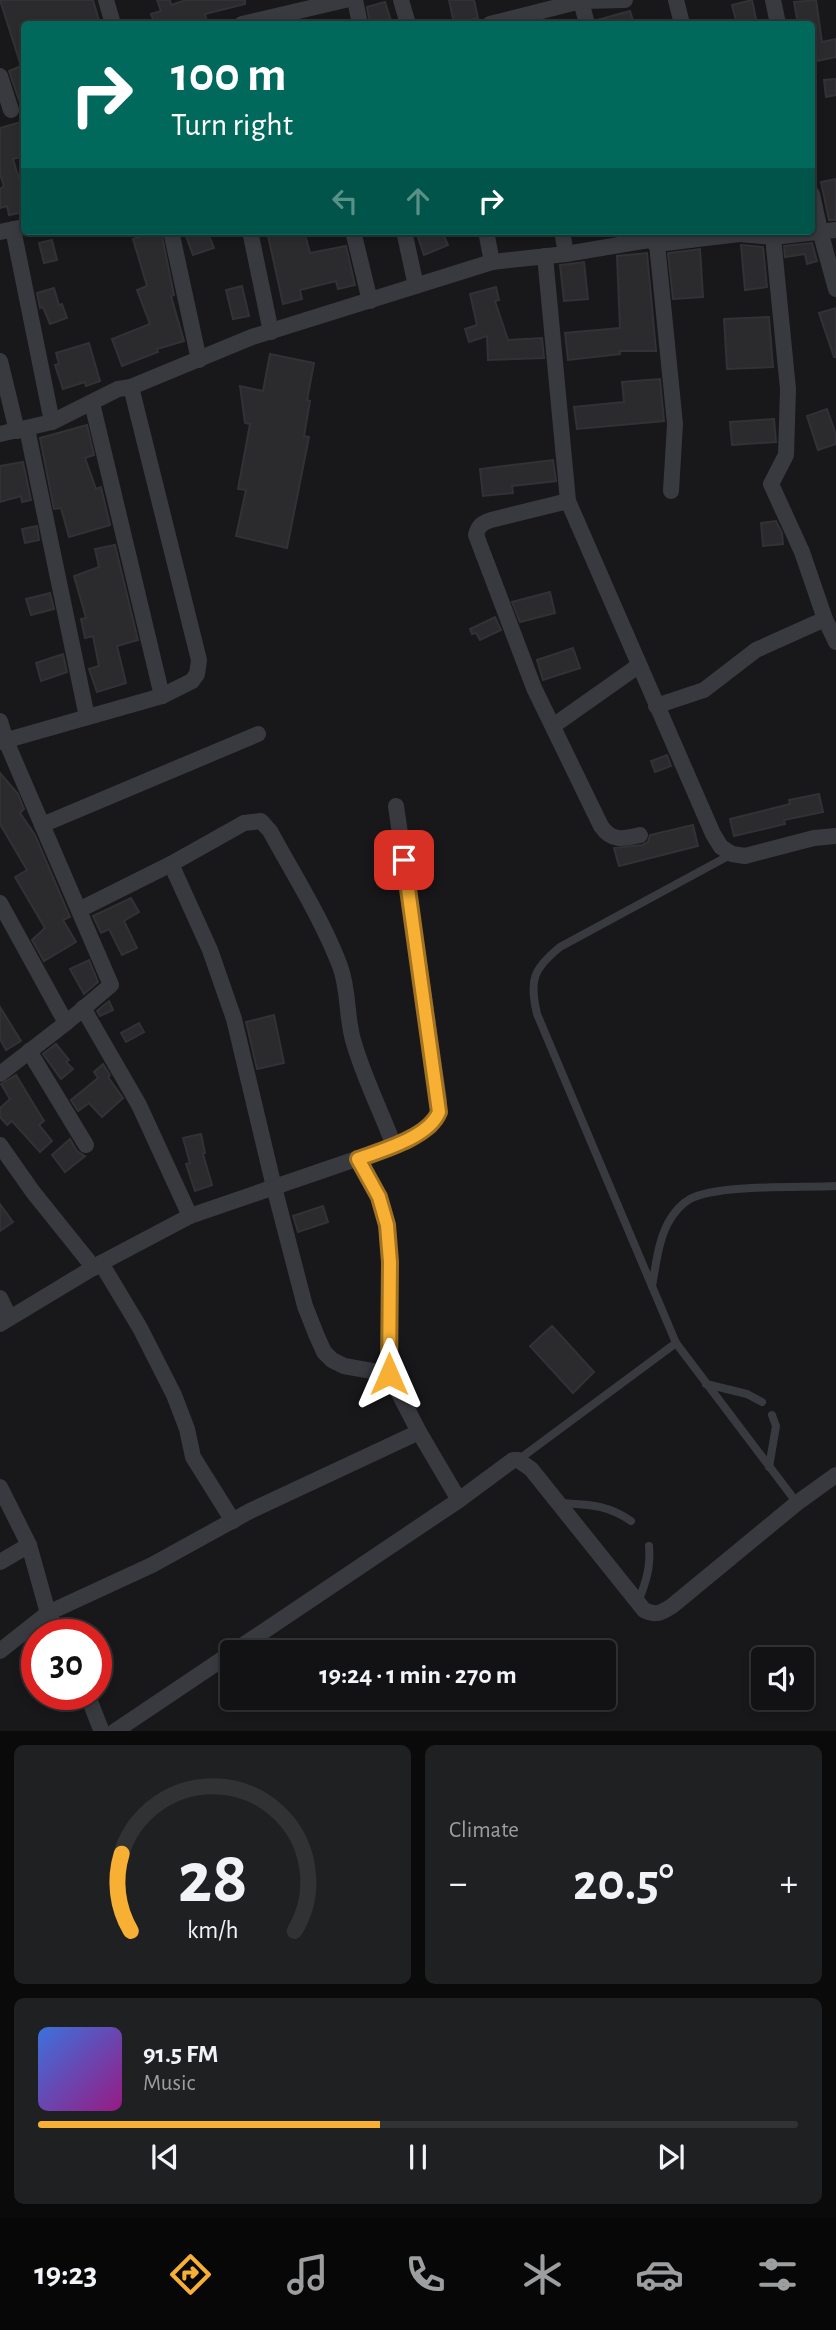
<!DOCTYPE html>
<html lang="en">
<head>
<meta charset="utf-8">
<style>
	body { margin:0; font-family:"Alegreya Sans",sans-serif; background:#1f2022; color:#f1f3f6; height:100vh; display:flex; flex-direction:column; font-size:26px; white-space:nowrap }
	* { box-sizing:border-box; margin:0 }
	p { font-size:23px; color:#9c9ea0 }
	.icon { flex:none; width:38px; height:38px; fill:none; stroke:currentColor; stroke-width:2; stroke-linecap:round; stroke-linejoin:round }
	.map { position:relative; height:1731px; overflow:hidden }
	.details { display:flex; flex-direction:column; gap:14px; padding:14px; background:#0a0a0b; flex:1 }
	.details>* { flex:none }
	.hud { position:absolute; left:21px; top:21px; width:794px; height:214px; border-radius:7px; box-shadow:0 4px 10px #0003,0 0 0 2px #313234; background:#00695c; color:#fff; overflow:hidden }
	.controls { position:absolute; left:751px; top:1647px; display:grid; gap:14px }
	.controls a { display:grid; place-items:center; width:63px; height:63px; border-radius:7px; background:#121214; box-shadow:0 4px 10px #0003,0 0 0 2px #313234; font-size:35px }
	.speed { position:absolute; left:21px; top:1619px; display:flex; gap:14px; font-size:35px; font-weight:700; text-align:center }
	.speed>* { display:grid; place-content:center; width:91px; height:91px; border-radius:50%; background:#121214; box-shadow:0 4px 10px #0003,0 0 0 2px #313234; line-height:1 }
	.speed .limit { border:10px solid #d22; background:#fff; color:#111 }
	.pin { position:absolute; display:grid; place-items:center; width:60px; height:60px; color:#fff; margin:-30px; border-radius:14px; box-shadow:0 4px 10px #0006 }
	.me { position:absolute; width:77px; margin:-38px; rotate:0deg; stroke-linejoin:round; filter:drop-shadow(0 0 5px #0008) }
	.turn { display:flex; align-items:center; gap:24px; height:147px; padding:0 35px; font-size:32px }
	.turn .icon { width:91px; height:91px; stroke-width:2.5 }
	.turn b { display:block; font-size:49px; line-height:60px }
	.lanes { display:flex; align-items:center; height:66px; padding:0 35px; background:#0003; justify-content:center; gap:35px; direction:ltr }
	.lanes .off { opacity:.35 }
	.big { font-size:52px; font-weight:700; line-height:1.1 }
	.details .card { flex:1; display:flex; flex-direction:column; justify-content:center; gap:10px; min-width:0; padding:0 24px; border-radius:10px; background:#1f2022 }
	.details .dial { align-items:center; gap:0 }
	.dial svg { height:182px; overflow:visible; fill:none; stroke:#313234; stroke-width:7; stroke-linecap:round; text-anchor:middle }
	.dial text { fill:#f1f3f6; stroke:none }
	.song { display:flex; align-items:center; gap:21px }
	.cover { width:84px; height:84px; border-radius:10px; background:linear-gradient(135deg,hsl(220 70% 55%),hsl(310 70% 35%)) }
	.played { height:7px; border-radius:4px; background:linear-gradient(90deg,#f7b033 45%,#313234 45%) }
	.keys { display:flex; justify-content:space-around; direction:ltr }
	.heat { display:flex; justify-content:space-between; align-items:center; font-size:38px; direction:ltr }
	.details .tiles { flex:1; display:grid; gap:14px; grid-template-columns:1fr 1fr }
	.card:last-child { grid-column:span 2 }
	.trip { position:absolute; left:220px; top:1640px; width:396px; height:70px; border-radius:7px; background:#121214; box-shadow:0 4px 10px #0003,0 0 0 2px #313234; font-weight:700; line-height:70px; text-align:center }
	.tab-bar { display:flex; height:112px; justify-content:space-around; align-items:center; background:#070708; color:#9c9ea0 }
	.tab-bar .icon { width:49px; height:49px }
	.tab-bar .current { color:#f7b033 }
	.tab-bar b { font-size:32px; color:#f1f3f6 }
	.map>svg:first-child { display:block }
	.building { fill:#2b2b2e; stroke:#323236; stroke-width:2 }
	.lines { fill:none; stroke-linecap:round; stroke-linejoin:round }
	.lane { stroke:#393a3f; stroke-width:8 }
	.street { stroke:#393a3f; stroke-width:16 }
	.route-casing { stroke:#a17221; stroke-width:18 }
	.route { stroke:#f7b033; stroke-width:12 }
</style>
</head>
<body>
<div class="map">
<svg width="836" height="1732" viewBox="0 0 836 1732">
	<rect width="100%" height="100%" fill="#18181a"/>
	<g class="building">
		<polygon points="0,0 93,0 100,24 24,24 24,98 19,100 9,71 21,66"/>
		<polygon points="157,0 170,0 171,5 186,0 245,0 245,4 205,14 207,22 198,24 155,24 151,14 161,11"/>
		<polygon points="449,0 474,0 478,18 454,23"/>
		<polygon points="752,0 757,24 737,24 732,5"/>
		<polygon points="816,0 822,42 836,39 836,57 812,62 812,24 798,24 794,2"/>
		<polygon points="385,2 392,24 370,24 367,7"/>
		<polygon points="630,11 634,24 597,24 597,20"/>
		<polygon points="836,79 836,95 826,97 824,80"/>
		<polygon points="24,121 24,156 13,159 20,182 24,181 24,212 9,215 7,206 0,208 0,189 4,186 0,174 0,128"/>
		<polygon points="836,179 836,220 829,220 821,182"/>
		<polygon points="158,231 161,231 174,295 171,296 184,341 157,349 158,352 122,366 112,339 150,324 137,290 147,286 133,239"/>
		<polygon points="199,231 207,231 214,248 193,255 186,236"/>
		<polygon points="267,231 304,231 310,253 346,246 355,285 338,289 336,281 300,290 302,299 283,304"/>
		<polygon points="416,231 442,231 448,245 424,255"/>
		<polygon points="52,240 57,260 44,263 39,243"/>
		<polygon points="812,243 817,261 807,264 805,254 785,257 784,246"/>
		<polygon points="741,245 763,247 767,287 745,290"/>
		<polygon points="700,249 703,297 673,299 668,253"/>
		<polygon points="647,253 656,351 620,351 620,354 568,360 565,333 620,328 617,256"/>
		<polygon points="584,262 588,299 564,301 560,265"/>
		<polygon points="242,286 249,316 233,319 226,290"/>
		<polygon points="496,287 499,300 495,301 508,340 542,338 544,358 488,360 487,336 469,342 465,329 477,325 470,294"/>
		<polygon points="54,288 59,305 62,304 67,318 50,324 43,307 40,308 37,293"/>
		<polygon points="836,308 836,357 834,357 819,313"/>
		<polygon points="769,317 773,367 727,369 724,319"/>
		<polygon points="89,343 100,381 86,386 85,382 63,389 55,365 59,364 56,353"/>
		<polygon points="270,354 314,363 307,400 310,401 304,436 309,437 287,548 236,536 246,490 238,489 250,424 245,423 240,386 263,391"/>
		<polygon points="660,379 664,421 577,429 574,407 624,402 622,382"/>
		<polygon points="827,409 836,435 836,444 818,450 807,416"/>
		<polygon points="774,419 776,442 732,445 730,422"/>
		<polygon points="87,425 94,455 85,458 96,489 101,487 110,525 69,537 61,508 54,509 40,438"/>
		<polygon points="553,460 556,481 512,486 513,493 483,496 480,469"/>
		<polygon points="23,462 31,500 22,502 21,496 0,502 0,466"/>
		<polygon points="776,521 782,533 783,544 763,546 761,523"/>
		<polygon points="37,526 39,540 25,543 22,529"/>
		<polygon points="115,545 138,640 117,646 126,683 97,692 89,669 99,666 93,636 85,638 81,619 86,618 74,576 99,567 95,549"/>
		<polygon points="550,592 555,613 520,622 512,602"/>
		<polygon points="50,593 54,609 31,615 26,599"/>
		<polygon points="495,617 501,630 480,640 476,633 472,634 470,629"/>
		<polygon points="573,648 580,668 543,680 537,660"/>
		<polygon points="63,654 67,672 41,681 36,663"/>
		<polygon points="667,755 671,766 655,772 651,761"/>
		<polygon points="0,773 18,794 24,809 20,813 35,835 70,917 63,920 76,942 44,961 32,940 45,928 15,877 27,870 0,824"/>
		<polygon points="819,794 823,812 784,820 785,824 734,836 730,819 790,804 789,800"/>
		<polygon points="693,825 698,846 619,866 614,848 642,845 648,842 650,835"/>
		<polygon points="131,898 139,912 124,921 137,948 122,955 109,929 101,933 93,916"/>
		<polygon points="89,960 98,982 84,994 70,969"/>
		<polygon points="109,1001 113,1010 100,1016 97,1011"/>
		<polygon points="0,1007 21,1041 6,1050 0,1039"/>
		<polygon points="274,1015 284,1063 257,1069 246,1022"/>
		<polygon points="139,1023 144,1032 126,1042 121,1033"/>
		<polygon points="56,1044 69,1060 66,1062 73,1069 61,1079 43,1054"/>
		<polygon points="103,1064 110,1075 108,1077 123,1098 102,1117 89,1103 78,1111 71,1100 98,1078 94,1072"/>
		<polygon points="16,1075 44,1121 39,1125 52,1141 40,1152 12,1121 7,1125 0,1117 0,1108 10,1099 1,1084"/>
		<polygon points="201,1134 205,1153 203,1154 212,1185 195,1191 186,1164 190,1163 183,1138"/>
		<polygon points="70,1139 77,1151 85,1156 65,1172 52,1155"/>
		<polygon points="0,1204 13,1222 0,1231"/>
		<polygon points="323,1206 328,1222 298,1232 293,1216"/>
		<polygon points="552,1326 594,1372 573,1393 530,1346"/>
	</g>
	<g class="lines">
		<g class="lane">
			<path d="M732 854 560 947C533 969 529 980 537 1014L676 1343 797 1503"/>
			<path d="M652 1286C656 1265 658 1242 668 1223 673 1214 681 1204 690 1199 719 1184 801 1188 836 1186"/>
			<polyline points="706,1384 747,1394 762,1402"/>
			<polyline points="518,1460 676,1343"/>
			<polyline points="769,1467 776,1426 772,1415"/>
			<path d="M559 1503C589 1505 606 1504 631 1521"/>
			<path d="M638 1602C646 1582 651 1567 649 1546"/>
		</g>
		<g class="street">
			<polyline points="106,0 113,24"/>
			<polyline points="355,0 360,24"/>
			<polyline points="401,0 408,24"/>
			<polyline points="676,0 682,24"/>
			<polyline points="773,0 778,24"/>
			<polyline points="581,1 587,24"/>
			<polyline points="242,24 345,0"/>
			<polyline points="490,24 581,1 625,0"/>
			<polyline points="0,76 11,110"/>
			<polyline points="812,194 820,231 836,289"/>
			<polyline points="13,229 52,422"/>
			<polyline points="171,231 199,360"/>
			<polyline points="250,231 271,332"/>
			<polyline points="353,231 370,301"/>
			<polyline points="404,231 416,286"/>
			<polyline points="486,231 492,262"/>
			<polyline points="562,231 566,254"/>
			<polyline points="0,232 24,227"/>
			<polyline points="773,237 788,389 786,455 771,484 802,552 825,619 836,642"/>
			<polyline points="657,244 675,424 671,491"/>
			<polyline points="545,256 568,501 713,834 721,847 732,854 745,856 814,838 836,836"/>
			<polyline points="0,361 17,431"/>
			<polyline points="92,403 162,696"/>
			<polyline points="27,429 87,717"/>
			<polyline points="0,434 52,422 118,389 131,387 252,337 492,262 566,254 649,240 657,244 739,234 773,237 836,230"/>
			<path d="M568 501 491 520C482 523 478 526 476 535L534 688 601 826C612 842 623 839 640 835"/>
			<polyline points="656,706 704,690 756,650 825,619"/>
			<polyline points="0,721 6,741 111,985 66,1023 0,903"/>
			<polyline points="553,726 638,666"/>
			<polyline points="0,742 162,696 192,681 197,674 199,660 131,387"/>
			<polyline points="42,825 258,734"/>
			<polyline points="171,864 210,950 234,1019 274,1187 305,1306 316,1334 324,1352 332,1360 344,1366 389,1374"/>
			<path d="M79 910 171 864 244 823 261 821 270 831C294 875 322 919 340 966 349 990 346 1015 353 1040 363 1076 381 1111 394 1146"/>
			<polyline points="29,1051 86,1145"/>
			<polyline points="0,1074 66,1023"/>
			<polyline points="0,1145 33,1192 94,1268"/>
			<polyline points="358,1159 379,1197 387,1225 390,1262 389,1374 419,1432 459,1500"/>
			<polyline points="190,1216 394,1146 430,1127 439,1113 439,1100 396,806"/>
			<polyline points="101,1263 140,1328 174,1395 187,1429 193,1457 233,1521"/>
			<polyline points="0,1298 9,1317"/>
			<polyline points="0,1324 101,1263 190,1216 139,1105 83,1008"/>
			<polyline points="0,1487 29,1545 48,1613 59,1634"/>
			<polyline points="0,1562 29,1545"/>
			<polyline points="0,1651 48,1613 152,1565 250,1511 419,1432"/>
			<polyline points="87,1694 102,1732"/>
			<path d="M114 1732 459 1500 513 1460H518L531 1469 644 1610C656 1616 661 1613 672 1606L797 1503 836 1475"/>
		</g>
	</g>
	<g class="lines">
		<defs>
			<path id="route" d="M389 1374 390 1262 387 1225 379 1197 358 1159C383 1150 429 1137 439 1112L404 860"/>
		</defs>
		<use href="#route" class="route-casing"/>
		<use href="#route" class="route"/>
	</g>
</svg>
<div class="controls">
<a><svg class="icon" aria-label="sound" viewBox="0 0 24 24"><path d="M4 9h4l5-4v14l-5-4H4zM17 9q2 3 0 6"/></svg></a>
</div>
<div class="speed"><div class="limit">30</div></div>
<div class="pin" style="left:404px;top:860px;background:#d93025"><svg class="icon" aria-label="arrive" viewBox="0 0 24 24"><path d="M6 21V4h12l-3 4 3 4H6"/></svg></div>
<svg class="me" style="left:389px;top:1374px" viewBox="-20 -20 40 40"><path d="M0-17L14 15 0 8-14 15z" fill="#f7b033" stroke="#fff" stroke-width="4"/></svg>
<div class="trip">19:24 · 1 min · 270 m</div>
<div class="hud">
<div class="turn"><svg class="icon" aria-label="right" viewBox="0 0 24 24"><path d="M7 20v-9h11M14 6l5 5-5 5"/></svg><div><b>100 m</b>Turn right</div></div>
<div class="lanes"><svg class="icon off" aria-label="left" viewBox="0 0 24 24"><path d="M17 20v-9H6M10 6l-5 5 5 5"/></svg><svg class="icon off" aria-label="ahead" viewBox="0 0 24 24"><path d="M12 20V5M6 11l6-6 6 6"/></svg><svg class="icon" aria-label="right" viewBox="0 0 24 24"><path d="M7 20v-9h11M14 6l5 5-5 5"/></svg></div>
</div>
</div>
<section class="details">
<div class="tiles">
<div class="card dial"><svg viewBox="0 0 100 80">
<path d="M14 69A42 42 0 1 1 86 69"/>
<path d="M14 69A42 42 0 0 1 10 35" stroke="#f7b033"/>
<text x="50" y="56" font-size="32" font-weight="700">28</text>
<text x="50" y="72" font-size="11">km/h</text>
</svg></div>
<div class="card"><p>Climate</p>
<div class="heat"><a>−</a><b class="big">20.5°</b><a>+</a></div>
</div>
<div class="card">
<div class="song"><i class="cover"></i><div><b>91.5 FM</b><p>Music</p></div></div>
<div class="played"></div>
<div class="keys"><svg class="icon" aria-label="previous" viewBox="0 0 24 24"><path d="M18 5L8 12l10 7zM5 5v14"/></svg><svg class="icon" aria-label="pause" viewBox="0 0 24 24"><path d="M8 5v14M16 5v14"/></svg><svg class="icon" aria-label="next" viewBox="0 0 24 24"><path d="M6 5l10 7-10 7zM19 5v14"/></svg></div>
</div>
</div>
</section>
<nav class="tab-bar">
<b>19:23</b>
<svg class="icon current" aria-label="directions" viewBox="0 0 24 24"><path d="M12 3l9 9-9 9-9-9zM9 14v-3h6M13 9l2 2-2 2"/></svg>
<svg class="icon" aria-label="music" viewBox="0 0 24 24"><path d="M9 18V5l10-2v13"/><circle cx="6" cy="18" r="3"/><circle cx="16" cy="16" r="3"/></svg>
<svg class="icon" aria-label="phone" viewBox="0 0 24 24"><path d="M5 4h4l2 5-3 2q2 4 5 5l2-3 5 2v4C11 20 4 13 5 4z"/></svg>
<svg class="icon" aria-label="climate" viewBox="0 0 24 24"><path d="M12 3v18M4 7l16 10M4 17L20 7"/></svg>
<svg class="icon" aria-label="car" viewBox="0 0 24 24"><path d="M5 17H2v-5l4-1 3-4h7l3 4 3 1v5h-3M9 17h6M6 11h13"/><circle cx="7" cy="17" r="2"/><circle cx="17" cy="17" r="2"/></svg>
<svg class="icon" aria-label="filters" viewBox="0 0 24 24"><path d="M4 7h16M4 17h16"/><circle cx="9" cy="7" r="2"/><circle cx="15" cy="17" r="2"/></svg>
</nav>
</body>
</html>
